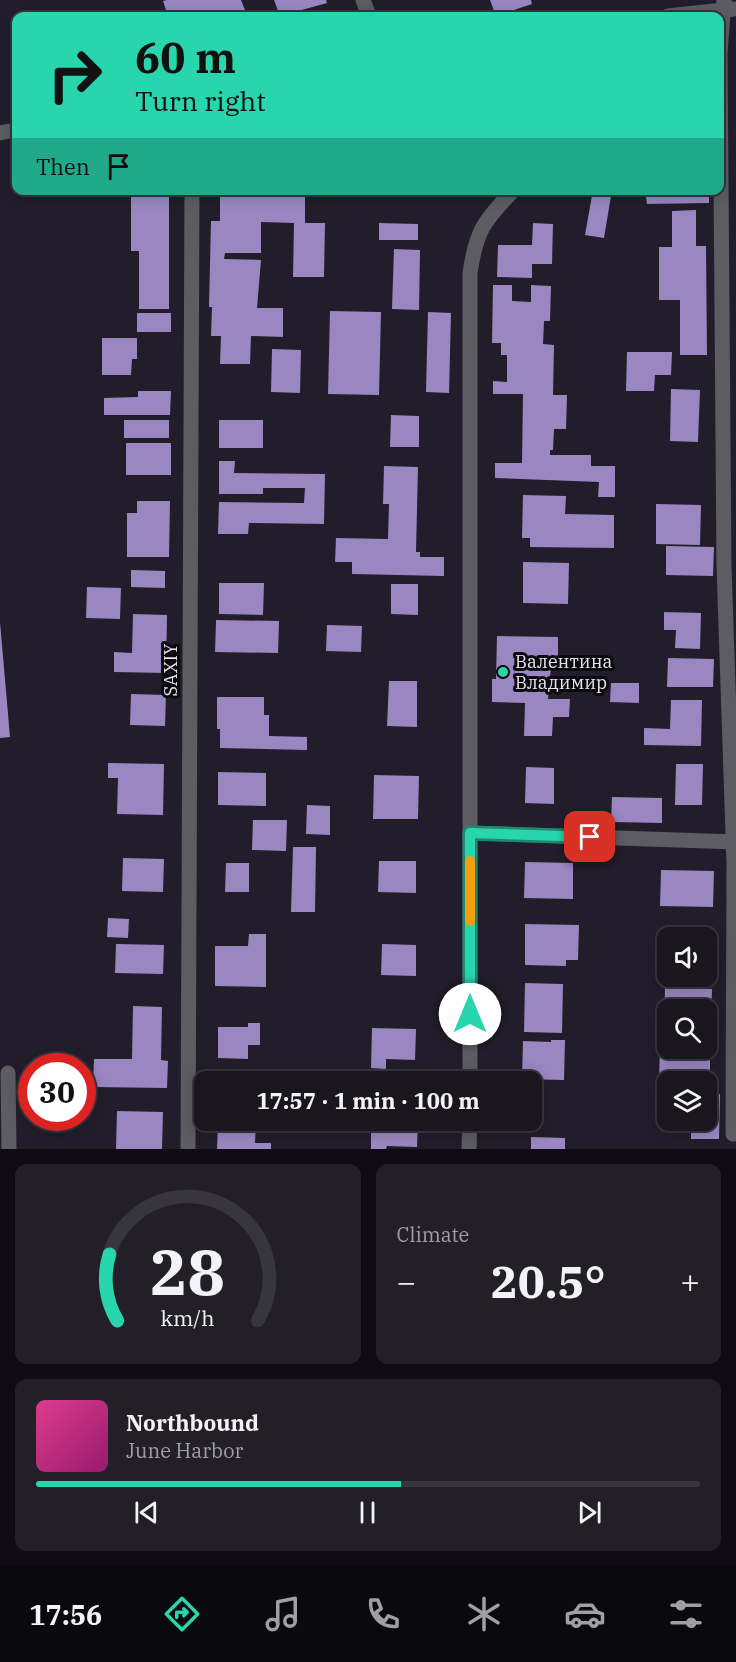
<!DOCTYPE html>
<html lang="en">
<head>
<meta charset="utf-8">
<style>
	body { margin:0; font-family:"IBM Plex Serif",serif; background:#221f29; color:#f1f3f6; height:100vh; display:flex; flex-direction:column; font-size:22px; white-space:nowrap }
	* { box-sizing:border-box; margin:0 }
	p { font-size:20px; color:#9f9fa5 }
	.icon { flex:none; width:33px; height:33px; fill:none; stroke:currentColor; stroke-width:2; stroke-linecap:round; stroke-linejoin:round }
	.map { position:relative; height:1149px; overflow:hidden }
	.side { display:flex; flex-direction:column; gap:15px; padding:15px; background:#0e0c12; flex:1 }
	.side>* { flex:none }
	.guide { position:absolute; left:12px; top:12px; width:712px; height:183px; border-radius:12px; box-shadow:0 3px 15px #0003,0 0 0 2px #37353e; background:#29d5ad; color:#111; overflow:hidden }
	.fabs { position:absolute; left:657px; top:927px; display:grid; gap:12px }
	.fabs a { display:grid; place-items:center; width:60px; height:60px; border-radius:12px; background:#191620; box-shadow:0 3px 15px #0003,0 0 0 2px #37353e; font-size:30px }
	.speed { position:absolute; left:18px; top:1053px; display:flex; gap:12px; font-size:30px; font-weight:700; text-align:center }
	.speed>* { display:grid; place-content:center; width:78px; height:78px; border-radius:50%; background:#191620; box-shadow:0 3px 15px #0003,0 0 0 2px #37353e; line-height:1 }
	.speed .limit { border:9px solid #d22; background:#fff; color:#111 }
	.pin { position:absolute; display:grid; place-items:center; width:51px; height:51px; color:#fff; margin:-26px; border-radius:12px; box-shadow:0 3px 9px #0006 }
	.me { position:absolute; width:66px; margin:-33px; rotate:0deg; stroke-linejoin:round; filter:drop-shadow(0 0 4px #0008) }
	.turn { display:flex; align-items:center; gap:21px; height:126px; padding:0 24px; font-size:27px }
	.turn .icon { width:78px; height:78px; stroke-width:2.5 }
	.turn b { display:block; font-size:42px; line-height:51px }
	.then { display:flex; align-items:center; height:57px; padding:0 24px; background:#0003; gap:12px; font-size:22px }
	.big { font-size:45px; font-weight:700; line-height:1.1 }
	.side .card { flex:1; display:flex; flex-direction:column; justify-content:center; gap:9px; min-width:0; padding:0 21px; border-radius:12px; background:#221f29 }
	.side .dial { align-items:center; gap:0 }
	.dial svg { height:156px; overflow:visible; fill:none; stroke:#37353e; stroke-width:7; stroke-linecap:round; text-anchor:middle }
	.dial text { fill:#f1f3f6; stroke:none }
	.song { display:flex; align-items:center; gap:18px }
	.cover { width:72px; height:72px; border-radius:9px; background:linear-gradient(135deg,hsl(330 70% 55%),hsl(320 70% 35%)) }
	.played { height:6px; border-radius:3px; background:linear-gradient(90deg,#29d5ad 55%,#37353e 55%) }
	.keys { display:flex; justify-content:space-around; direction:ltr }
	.heat { display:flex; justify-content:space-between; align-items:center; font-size:33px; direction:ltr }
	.side .tiles { flex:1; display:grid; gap:15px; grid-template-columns:1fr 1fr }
	.card:last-child { grid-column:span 2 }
	.trip { position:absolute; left:194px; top:1071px; width:348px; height:60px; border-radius:12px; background:#191620; box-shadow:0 3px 15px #0003,0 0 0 2px #37353e; font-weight:700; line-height:60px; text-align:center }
	.tabs { display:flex; height:96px; justify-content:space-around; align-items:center; background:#0a090d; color:#9f9fa5 }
	.tabs .icon { width:42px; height:42px }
	.tabs .current { color:#29d5ad }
	.tabs b { font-size:27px; color:#f1f3f6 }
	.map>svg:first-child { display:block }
	.building { fill:#9a87c1 }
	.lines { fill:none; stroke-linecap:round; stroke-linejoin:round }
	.minor { stroke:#5e5c63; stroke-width:15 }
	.route-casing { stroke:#1b8a70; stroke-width:15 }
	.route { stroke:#29d5ad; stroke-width:10 }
	.slow { stroke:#f59e0b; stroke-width:10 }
	.poi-dot { fill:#29d5ad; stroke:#0a090e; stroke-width:2 }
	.labels { text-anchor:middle; stroke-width:6; stroke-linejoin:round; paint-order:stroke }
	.poi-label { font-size:18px; fill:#e6e3ec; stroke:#0a090e; text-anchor:start }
	.street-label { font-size:18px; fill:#e6e3ec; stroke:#0a090e }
</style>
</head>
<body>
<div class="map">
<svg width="736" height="1149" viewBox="0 0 736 1149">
	<rect width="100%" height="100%" fill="#211d2a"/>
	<g class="building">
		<polygon points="167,0 241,0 245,10 225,16 168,16 163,1"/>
		<polygon points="274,0 326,0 327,3 280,16"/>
		<polygon points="490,0 531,0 532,4 496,16"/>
		<polygon points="131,190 169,190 169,309 139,309 139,251 131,251"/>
		<polygon points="220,190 305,190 305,223 325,223 324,277 293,277 294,223 261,222 261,253 225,253 224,259 261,260 257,308 283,308 283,337 251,336 250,364 220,364 221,336 211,336 212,307 209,307 211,221 220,221"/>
		<polygon points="593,190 612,190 604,238 585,235"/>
		<polygon points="645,190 709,190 709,203 647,204"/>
		<polygon points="696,210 696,246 706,246 707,355 680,355 680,300 659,300 659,247 672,247 672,211"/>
		<polygon points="379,223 418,224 418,240 379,240"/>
		<polygon points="533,223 553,224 552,264 532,264 532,278 497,277 498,245 532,245"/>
		<polygon points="394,249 420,250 419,310 392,309"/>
		<polygon points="493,285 512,285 512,301 531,302 531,285 551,286 550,321 544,321 543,344 554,345 553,395 567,395 566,429 554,429 553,450 550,450 550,455 591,455 591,466 615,466 615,497 598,497 599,482 495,478 495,463 522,463 523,394 493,394 493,381 507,382 507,355 501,355 501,343 492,343"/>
		<polygon points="330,311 381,312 379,395 328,394"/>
		<polygon points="428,312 451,313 449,393 426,392"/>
		<rect x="137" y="313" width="34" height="19"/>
		<polygon points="102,338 137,338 137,359 132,359 131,375 102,375"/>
		<polygon points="272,349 301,350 300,393 271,392"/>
		<polygon points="627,352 672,352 671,375 655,375 654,391 626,391"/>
		<polygon points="671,389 700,390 698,442 670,441"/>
		<polygon points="138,391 171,391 170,415 104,415 104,398 138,397"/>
		<polygon points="391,415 419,416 419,447 390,447"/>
		<rect x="124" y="420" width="45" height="18"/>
		<rect x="219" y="420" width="44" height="28"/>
		<rect x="126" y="443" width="45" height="32"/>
		<polygon points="219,461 235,461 234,473 325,474 324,524 249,523 248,534 218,534 219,502 304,503 305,488 263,488 263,494 219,494"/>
		<polygon points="384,466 418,467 416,552 420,552 420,557 444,557 444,576 352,574 352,562 335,562 336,538 388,539 389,504 383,504"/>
		<polygon points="523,495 566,496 565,514 614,515 614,548 530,547 530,538 522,538"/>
		<polygon points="137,501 170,501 169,557 127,557 127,513 137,513"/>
		<polygon points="656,504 701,505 700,545 656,544"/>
		<polygon points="666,546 714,547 713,576 666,575"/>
		<polygon points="523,562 569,563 568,604 523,603"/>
		<polygon points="131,570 165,571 165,588 131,587"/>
		<polygon points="219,583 264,583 263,615 219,614"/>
		<polygon points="391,584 418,584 418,615 391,614"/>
		<polygon points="87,587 121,588 120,619 86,618"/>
		<polygon points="664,612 701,613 700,649 675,648 676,630 664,630"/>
		<polygon points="133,614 167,615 166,673 114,672 114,652 132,653"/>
		<polygon points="216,620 279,621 278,653 215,652"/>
		<polygon points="0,622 10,737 0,738"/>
		<polygon points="327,625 362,626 361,652 326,651"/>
		<polygon points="497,636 558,637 558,656 552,656 548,699 570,699 569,717 553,717 552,736 524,736 525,703 492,702 492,679 496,679"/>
		<polygon points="668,658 714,659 713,687 667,687"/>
		<polygon points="389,681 417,681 417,727 387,726"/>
		<polygon points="611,683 639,683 639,703 610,702"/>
		<polygon points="131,694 166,695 165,726 130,725"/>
		<polygon points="217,697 264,697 264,715 269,715 269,736 307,737 307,750 220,748 220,729 217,729"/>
		<polygon points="671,700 702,700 701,746 644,745 644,728 670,729"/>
		<polygon points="108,763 164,764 163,815 117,814 118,778 108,778"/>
		<polygon points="676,764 703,764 702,805 675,805"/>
		<polygon points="526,767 554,768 554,804 525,803"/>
		<polygon points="218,772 266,773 266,806 218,805"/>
		<polygon points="374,775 419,776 418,819 373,819"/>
		<polygon points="612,797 662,798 662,823 611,822"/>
		<polygon points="307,805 330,806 330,835 306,834"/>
		<polygon points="253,820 287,820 286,851 252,850"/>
		<polygon points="293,847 316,847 315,912 291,912"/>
		<polygon points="123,858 164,859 163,892 122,891"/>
		<polygon points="379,861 416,861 416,893 378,892"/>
		<polygon points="525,862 573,863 573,899 524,898"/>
		<polygon points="226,863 249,863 249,892 225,892"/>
		<polygon points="661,870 714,871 713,907 660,906"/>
		<polygon points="108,918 129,919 128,938 107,937"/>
		<polygon points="525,924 579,925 578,960 566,960 566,966 525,965"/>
		<polygon points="668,931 712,932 711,971 706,971 706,938 668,938"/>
		<polygon points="249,934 266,934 266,987 215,986 215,946 248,946"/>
		<polygon points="116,944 164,945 163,974 115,973"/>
		<polygon points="382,944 416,945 416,976 381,975"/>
		<polygon points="525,983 563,984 562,1033 524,1032"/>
		<polygon points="665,988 712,989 711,1025 706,1025 706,1010 668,1010 668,1024 664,1024"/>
		<polygon points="133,1006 162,1007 161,1060 168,1061 167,1088 93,1087 94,1059 132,1059"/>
		<polygon points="248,1023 260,1023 260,1045 248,1045 248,1059 218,1058 218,1027 248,1027"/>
		<polygon points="372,1028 416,1029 415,1060 386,1059 386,1069 371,1068"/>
		<polygon points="551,1040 565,1040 564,1080 522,1079 523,1041 551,1042"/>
		<polygon points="660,1046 668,1046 668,1048 710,1046 710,1082 659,1081"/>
		<polygon points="706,1094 720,1094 719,1139 691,1139 691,1123 706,1120"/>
		<polygon points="117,1111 163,1112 162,1149 116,1149"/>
		<polygon points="203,1120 256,1120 255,1143 271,1143 271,1149 217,1149 218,1125 203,1125"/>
		<polygon points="371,1120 418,1120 417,1147 387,1146 386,1149 371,1149"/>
		<polygon points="531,1137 565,1138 565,1149 531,1149"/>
	</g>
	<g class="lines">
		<g class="minor">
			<polyline points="363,0 369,16"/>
			<polyline points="724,0 720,53 724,566 734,864 733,1134"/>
			<polyline points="668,16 733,9"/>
			<polyline points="0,133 16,130"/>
			<polyline points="470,833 736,842"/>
			<polyline points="8,1073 9,1149"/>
			<path d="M470 1082V273C476 231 484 220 514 190"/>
			<polyline points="188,1149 192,190"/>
			<polyline points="469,1149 470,1120"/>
		</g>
	</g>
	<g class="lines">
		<defs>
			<polyline id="route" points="470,1014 470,833 590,837"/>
		</defs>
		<use href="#route" class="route-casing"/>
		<use href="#route" class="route"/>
		<polyline class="slow" points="470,861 470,921"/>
	</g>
	<circle class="poi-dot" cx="503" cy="672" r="6"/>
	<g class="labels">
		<g class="poi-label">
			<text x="515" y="668">Валентина<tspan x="515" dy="21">Владимир</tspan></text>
		</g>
		<g class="street-label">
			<text transform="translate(171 670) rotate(-90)" y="6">SAXIY</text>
		</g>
	</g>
</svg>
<div class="fabs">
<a><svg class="icon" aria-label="sound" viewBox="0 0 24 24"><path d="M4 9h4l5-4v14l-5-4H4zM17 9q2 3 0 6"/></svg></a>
<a><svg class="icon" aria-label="search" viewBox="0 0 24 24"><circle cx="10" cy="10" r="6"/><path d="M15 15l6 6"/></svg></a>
<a><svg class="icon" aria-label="layers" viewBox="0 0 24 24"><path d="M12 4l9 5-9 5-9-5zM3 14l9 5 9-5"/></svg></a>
</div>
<div class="speed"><div class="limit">30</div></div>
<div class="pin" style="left:590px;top:837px;background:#d93025"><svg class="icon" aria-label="arrive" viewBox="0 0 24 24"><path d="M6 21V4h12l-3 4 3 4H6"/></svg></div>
<svg class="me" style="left:470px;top:1014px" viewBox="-20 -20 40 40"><circle r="19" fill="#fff"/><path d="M0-13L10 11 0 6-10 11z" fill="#29d5ad"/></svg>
<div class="trip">17:57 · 1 min · 100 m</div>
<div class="guide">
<div class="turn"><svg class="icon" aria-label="right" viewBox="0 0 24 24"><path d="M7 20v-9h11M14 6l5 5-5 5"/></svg><div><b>60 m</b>Turn right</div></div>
<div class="then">Then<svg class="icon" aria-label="arrive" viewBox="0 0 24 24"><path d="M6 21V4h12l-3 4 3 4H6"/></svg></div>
</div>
</div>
<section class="side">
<div class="tiles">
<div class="card dial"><svg viewBox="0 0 100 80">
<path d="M14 69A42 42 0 1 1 86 69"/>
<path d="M14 69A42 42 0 0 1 10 35" stroke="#29d5ad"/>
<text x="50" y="56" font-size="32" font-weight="700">28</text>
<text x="50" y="72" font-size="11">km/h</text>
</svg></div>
<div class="card"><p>Climate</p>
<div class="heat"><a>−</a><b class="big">20.5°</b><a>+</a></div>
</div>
<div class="card">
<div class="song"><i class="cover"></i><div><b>Northbound</b><p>June Harbor</p></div></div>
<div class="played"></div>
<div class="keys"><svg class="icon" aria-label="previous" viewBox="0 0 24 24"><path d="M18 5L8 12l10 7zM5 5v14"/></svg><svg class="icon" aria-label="pause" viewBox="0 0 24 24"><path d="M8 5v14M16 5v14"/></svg><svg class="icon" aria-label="next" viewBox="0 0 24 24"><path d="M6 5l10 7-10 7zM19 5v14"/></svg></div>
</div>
</div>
</section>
<nav class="tabs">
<b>17:56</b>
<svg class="icon current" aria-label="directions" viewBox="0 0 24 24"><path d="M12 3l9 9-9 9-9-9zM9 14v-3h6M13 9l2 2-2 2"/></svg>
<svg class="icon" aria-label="music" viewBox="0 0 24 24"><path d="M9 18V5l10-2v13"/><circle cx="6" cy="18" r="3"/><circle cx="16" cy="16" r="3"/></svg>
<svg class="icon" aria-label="phone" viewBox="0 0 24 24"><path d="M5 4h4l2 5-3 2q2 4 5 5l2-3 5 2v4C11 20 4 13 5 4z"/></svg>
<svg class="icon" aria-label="climate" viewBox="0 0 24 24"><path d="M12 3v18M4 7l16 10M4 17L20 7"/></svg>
<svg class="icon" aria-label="car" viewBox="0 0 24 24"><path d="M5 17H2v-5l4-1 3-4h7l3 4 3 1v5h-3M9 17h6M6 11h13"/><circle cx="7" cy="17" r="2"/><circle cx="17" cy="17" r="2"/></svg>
<svg class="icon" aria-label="filters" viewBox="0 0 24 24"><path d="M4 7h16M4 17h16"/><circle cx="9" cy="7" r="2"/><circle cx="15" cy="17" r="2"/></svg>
</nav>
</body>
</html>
